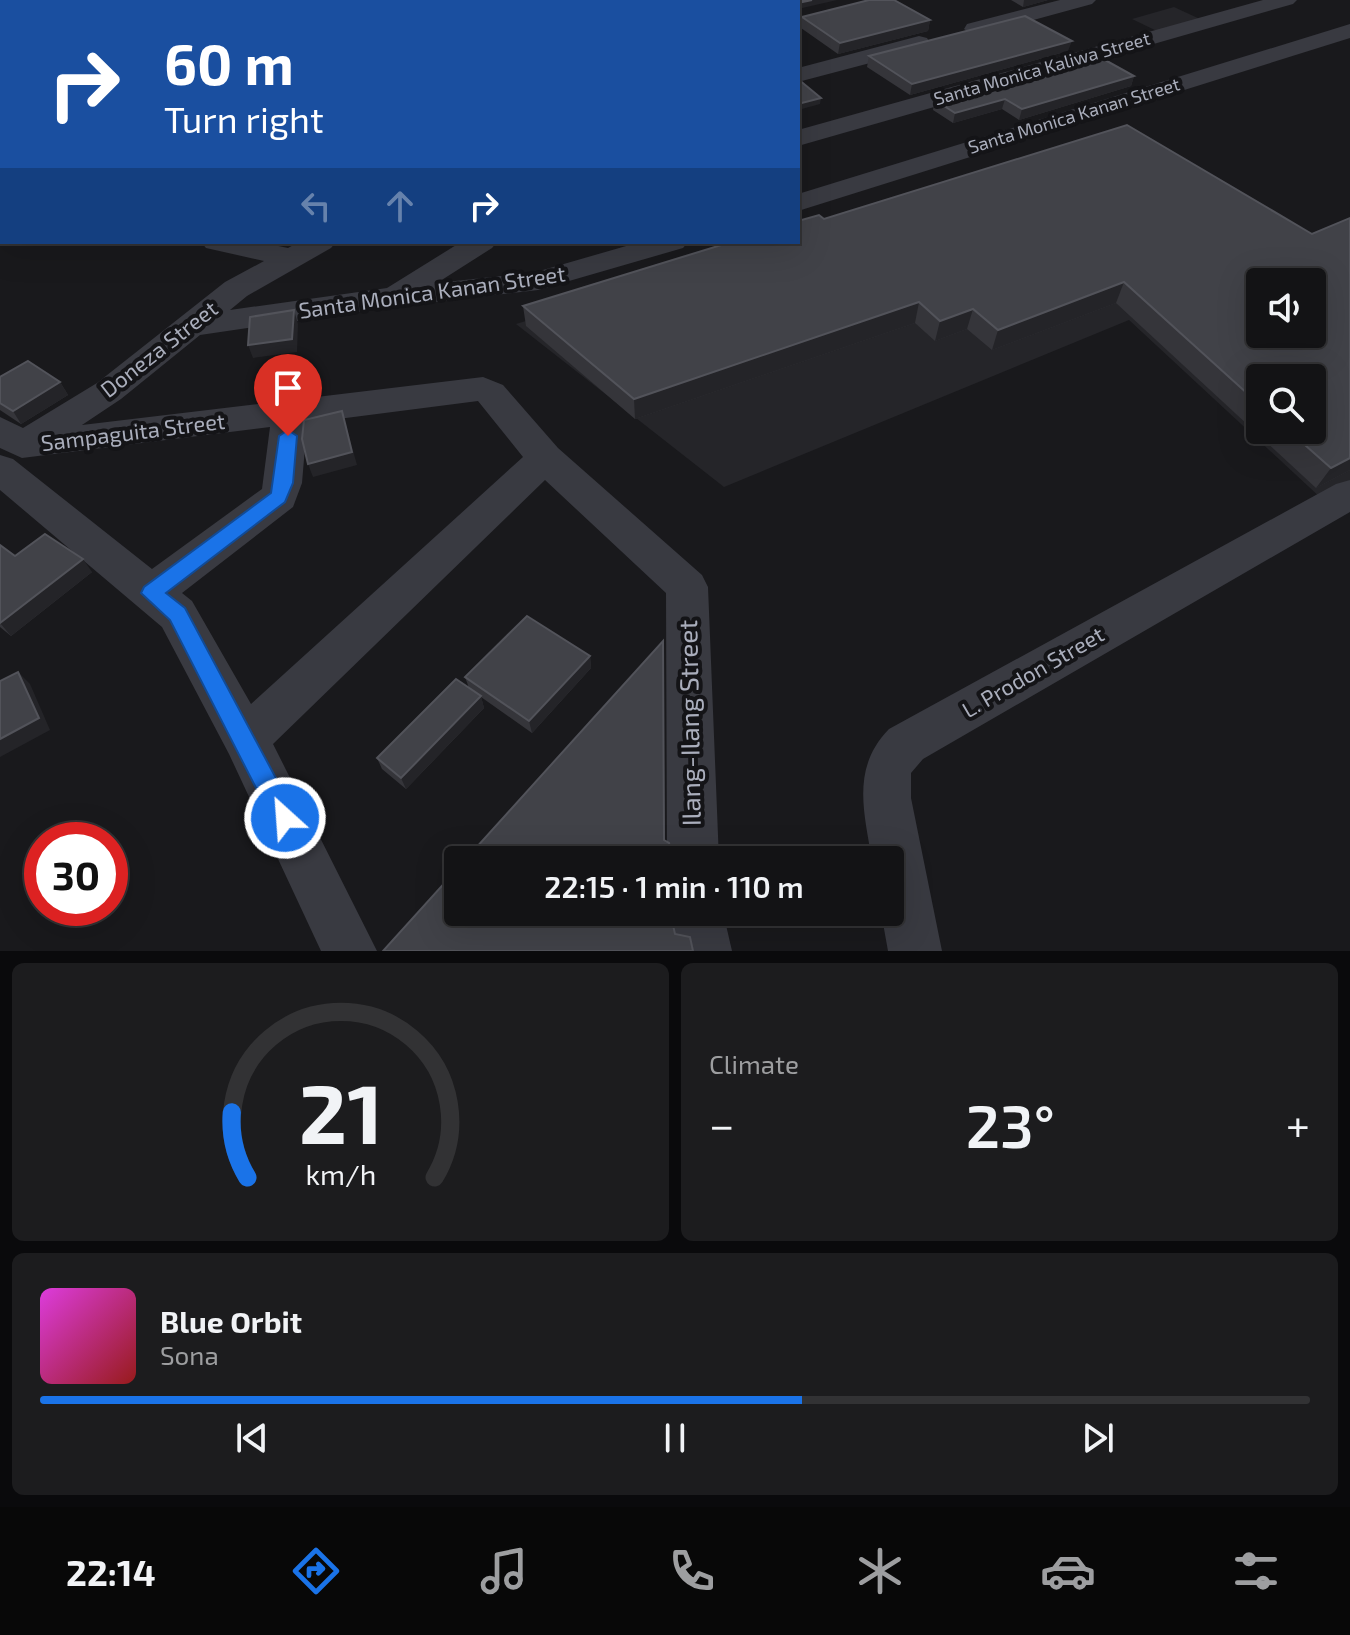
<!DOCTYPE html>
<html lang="en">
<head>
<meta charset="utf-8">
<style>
	body { margin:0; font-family:"Exo 2",sans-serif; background:#1c1c1e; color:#f1f3f6; height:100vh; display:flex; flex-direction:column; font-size:30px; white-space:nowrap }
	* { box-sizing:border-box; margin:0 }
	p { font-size:26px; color:#9d9ea0 }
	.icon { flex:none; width:44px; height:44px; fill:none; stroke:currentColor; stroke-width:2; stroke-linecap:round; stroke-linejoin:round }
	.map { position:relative; height:951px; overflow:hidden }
	.side { display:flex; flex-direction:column; gap:12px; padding:12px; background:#0a0a0c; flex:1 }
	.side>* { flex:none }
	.guide { position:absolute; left:0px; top:0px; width:800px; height:244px; box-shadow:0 8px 32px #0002,0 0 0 2px #323234; background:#1a4fa0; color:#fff; overflow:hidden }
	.buttons { position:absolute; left:1246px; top:268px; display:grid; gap:16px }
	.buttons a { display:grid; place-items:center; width:80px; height:80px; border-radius:8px; background:#131315; box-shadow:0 8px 32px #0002,0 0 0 2px #323234; font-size:40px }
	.speed { position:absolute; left:24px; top:822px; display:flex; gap:16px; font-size:40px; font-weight:700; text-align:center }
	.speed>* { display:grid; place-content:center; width:104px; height:104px; border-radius:50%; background:#131315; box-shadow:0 8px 32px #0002,0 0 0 2px #323234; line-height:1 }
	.speed .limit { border:12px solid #d22; background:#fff; color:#111 }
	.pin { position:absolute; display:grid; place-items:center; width:68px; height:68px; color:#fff; margin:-82px -34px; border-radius:50% 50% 50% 0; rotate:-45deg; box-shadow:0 0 8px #0007 }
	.pin .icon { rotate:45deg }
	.me { position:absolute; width:88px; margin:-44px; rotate:334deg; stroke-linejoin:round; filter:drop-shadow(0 0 6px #0008) }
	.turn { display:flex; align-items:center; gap:28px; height:168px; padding:0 32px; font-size:36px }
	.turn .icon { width:104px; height:104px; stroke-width:2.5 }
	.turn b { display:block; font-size:56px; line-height:68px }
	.lanes { display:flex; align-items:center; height:76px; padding:0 32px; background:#0003; justify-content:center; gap:40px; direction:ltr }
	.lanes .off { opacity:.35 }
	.big { font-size:60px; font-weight:600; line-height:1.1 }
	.side .tile { flex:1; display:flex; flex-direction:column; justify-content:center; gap:12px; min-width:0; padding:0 28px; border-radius:12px; background:#1c1c1e }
	.side .dial { align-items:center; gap:0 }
	.dial svg { height:208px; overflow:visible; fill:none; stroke:#323234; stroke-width:7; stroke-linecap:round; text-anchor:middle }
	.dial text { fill:#f1f3f6; stroke:none }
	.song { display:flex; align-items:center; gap:24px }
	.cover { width:96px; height:96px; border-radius:12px; background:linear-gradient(135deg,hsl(300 70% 55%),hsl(0 70% 35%)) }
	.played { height:8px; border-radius:4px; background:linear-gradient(90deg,#1a73e8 60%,#323234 60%) }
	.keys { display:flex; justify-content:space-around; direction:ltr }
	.heat { display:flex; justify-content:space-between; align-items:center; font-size:44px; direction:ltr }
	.side .tiles { flex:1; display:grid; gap:12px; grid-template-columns:1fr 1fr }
	.tile:last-child { grid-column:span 2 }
	.trip { position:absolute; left:444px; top:846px; width:460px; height:80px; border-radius:8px; background:#131315; box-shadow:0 8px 32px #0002,0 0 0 2px #323234; font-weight:600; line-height:80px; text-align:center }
	.dock { display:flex; height:128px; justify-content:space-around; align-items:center; background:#080808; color:#9d9ea0 }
	.dock .icon { width:56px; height:56px }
	.dock .selected { color:#1a73e8 }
	.dock b { font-size:36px; color:#f1f3f6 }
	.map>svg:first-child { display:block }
	.built { fill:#252529; fill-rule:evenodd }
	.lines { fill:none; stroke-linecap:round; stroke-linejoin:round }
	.minor { fill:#393a41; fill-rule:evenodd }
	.wall { fill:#35353a; fill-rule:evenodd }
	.shaded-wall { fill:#242428 }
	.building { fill:#414248; stroke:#52535a; stroke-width:2; fill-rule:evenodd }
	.route { fill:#1a73e8; stroke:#114b97; stroke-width:2 }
	.labels { text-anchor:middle; stroke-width:8; stroke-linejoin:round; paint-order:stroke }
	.far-street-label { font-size:18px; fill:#aaaebc; stroke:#141417 }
	.street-label { font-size:22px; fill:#aaaebc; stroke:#141417 }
	.near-street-label { font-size:26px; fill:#aaaebc; stroke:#141417 }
</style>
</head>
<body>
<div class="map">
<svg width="1350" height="951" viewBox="0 0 1350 951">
	<rect width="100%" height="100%" fill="#19191c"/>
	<g class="built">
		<polygon points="1174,7 1202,20 1161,33 1132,19"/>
		<path d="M1350 227V485L1323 500 1129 320 724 487 516 324 783 242 1304 247ZM1260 282H1312V334H1260ZM1260 378H1312V430H1260Z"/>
	</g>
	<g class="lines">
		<g class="minor">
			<polygon points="455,0 478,0 453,2"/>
			<polygon points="607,0 629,0 606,2"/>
			<polygon points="1060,0 1096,0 1092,4 975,36 964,29 967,24"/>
			<polygon points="1263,0 1297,0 1293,4 798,146 798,130"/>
			<polygon points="1350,24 1350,38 798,211 798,194"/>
			<polygon points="919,36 927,38 930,43 927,48 798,82 798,68"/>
			<rect x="0" y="194" width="2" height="17"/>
			<path d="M201 242H259L288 248 299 242H336L331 248 247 296 230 310 387 288 461 242H497L492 248 437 283 536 272 640 242H688L683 248 538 290 392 307 200 335 121 399 82 425 483 377 503 385 558 448 702 575 708 587 719 860H667L666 593 545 480 273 744 377 951H321L229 754 162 627 0 490V455L13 459 152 569 262 489 270 427 22 458 0 448V417L23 428 97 383 225 282 264 261 206 248ZM478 401 523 457 251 704 192 601 182 593 293 507 302 483 307 423Z"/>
			<path d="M1350 480V512L923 759 911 773V798L942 951H888L881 912H890V860H872C864 812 851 768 889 729L1336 484Z"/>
			<polygon points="669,912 723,912 732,951 678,951"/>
		</g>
	</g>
	<g class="wall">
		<polygon points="1011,0 1048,0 1023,7"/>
		<polygon points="802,17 930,20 928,31 838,54 801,28"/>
		<polygon points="1068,51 910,95 867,67 869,56"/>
		<polygon points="1134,76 1131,86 1019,120 1002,109 953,123 933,110 935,100"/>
		<path d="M1127 125 1350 470 1316 488 1116 303 992 350 967 329 935 341 915 323 635 419 526 326 523 306 824 219ZM1260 378 1312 430H1260Z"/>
		<polygon points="0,377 60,382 68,395 21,424 0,410"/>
		<polygon points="0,545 15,556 92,572 11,636 0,627"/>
		<polygon points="590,656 591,668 532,733 481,697 484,708 406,789 382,769 377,758 469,688 465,677"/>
	</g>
	<g class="shaded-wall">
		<polygon points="812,0 837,0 798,9 798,3"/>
		<polygon points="1024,0 1048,0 1023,7"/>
		<polygon points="930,20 928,31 838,54 840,43"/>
		<polygon points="1072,41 1068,51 910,95 912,84"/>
		<polygon points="1134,76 1131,86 1019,120 1022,109"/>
		<polygon points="821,98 820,104 798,110 798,104"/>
		<polygon points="1005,99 1002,109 953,123 955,113"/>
		<polygon points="2,156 2,182 0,183 0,157"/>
		<polygon points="1124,282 1116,303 992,350 998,330"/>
		<polygon points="919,302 915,323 635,419 634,399"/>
		<polygon points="973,309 967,329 935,341 940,321"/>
		<polygon points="294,310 298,324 297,352 253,358 248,345"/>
		<polygon points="60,382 68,395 21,424 13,411"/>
		<polygon points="342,411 357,465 313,477 308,464"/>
		<polygon points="1350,458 1350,470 1316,488 1331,468"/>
		<polygon points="83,559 92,572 11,636 0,623"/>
		<polygon points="590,656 591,668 532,733 529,721"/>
		<polygon points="18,672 30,684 50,730 0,757 0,739"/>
		<polygon points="481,696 484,708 406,789 401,778"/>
	</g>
	<g class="building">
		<polygon points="0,0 3,2 2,156 0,157"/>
		<polygon points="248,0 343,0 353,2 244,2"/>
		<polygon points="649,0 705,0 708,2 651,2"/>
		<polygon points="768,0 812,0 798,3 798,2 771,2"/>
		<polygon points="869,0 894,0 930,20 840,43 802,17"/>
		<polygon points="1025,16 1072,41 912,84 869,56"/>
		<polygon points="1096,55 1134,76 1022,109 1005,99 955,113 935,100"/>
		<polygon points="798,79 821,98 798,104"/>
		<path d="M1127 125 1312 234 1350 218V458L1331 468 1288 430H1312V378H1260V405L1124 282 998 330 973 309 940 321 919 302 634 399 523 306 731 242H798V221L819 215 824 219ZM1260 282H1312V334H1260Z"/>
		<polygon points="294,310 292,339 248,345 250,317"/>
		<polygon points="28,361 60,382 13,411 0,403 0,377"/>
		<polygon points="342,411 352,452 308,464 302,439 304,420"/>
		<polygon points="45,534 83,559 0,623 0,545 15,556"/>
		<polygon points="527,616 590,656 529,721 465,677"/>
		<polygon points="663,641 664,840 669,843 673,860 465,860"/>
		<polygon points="18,672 39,718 0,739 0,681"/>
		<polygon points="456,679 481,696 401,778 377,758"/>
		<polygon points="458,868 458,912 670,912 675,934 690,937 693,951 383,951"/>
	</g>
	<polygon class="route" points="288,430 297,436 293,483 285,502 166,593 185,608 293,810 297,818 293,827 285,830 276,827 170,620 141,593 144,587 271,493 279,436"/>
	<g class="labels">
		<g class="far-street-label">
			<text transform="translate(1042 69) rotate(-16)" y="6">Santa Monica Kaliwa Street</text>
			<text transform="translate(1074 116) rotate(-17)" y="6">Santa Monica Kanan Street</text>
		</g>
		<g class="street-label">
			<text transform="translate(432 292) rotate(-8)" y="8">Santa Monica Kanan Street</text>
			<text transform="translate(159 349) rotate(-38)" y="8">Doneza Street</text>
			<text transform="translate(133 432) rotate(-7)" y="8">Sampaguita Street</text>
			<text transform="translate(1033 672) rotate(-30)" y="8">L. Prodon Street</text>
		</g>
		<g class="near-street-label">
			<text transform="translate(690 723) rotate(-91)" y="9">Ilang-Ilang Street</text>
		</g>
	</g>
</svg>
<div class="buttons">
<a><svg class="icon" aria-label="sound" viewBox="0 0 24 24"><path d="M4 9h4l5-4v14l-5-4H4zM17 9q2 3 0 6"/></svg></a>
<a><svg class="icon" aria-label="search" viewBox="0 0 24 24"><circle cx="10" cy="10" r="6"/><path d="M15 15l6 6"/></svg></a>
</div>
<div class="speed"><div class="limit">30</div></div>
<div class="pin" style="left:288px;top:436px;background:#d93025"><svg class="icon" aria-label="arrive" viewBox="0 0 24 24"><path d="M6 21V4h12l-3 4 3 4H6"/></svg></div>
<svg class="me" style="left:285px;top:818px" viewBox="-20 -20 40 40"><circle r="17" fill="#1a73e8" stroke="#fff" stroke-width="3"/><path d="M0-11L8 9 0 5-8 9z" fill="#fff"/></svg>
<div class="trip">22:15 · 1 min · 110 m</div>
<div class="guide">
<div class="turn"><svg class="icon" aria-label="right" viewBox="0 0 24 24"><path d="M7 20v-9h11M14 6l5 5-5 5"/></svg><div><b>60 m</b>Turn right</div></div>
<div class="lanes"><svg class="icon off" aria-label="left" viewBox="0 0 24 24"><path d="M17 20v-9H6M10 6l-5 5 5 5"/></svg><svg class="icon off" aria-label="ahead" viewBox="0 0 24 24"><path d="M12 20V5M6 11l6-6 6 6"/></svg><svg class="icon" aria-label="right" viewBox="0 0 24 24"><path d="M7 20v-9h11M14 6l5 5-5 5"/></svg></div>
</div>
</div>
<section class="side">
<div class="tiles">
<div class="tile dial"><svg viewBox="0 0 100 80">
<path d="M14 69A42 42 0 1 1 86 69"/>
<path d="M14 69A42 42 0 0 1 8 44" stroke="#1a73e8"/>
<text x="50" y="56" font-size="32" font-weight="700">21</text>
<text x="50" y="72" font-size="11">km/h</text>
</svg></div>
<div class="tile"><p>Climate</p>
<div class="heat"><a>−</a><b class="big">23°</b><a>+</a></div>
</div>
<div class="tile">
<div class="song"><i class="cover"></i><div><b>Blue Orbit</b><p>Sona</p></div></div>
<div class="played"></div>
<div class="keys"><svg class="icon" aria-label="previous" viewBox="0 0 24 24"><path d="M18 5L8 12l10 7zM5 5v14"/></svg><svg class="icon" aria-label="pause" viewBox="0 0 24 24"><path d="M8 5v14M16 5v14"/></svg><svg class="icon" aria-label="next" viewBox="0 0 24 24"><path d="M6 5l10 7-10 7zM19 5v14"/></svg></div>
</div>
</div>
</section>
<nav class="dock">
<b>22:14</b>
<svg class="icon selected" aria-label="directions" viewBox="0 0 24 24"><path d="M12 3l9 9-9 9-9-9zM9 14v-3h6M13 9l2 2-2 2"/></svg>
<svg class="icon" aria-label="music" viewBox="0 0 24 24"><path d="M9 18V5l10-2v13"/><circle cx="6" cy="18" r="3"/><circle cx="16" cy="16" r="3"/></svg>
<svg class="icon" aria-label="phone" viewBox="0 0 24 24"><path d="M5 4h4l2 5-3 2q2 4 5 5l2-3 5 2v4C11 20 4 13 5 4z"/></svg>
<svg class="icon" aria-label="climate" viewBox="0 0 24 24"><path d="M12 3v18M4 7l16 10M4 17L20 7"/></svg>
<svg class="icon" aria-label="car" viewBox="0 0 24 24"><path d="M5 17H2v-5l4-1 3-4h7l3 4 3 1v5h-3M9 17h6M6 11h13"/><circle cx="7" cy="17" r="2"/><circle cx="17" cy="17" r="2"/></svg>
<svg class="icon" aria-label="filters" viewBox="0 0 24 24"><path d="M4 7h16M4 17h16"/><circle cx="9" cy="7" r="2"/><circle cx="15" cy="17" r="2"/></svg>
</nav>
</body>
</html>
